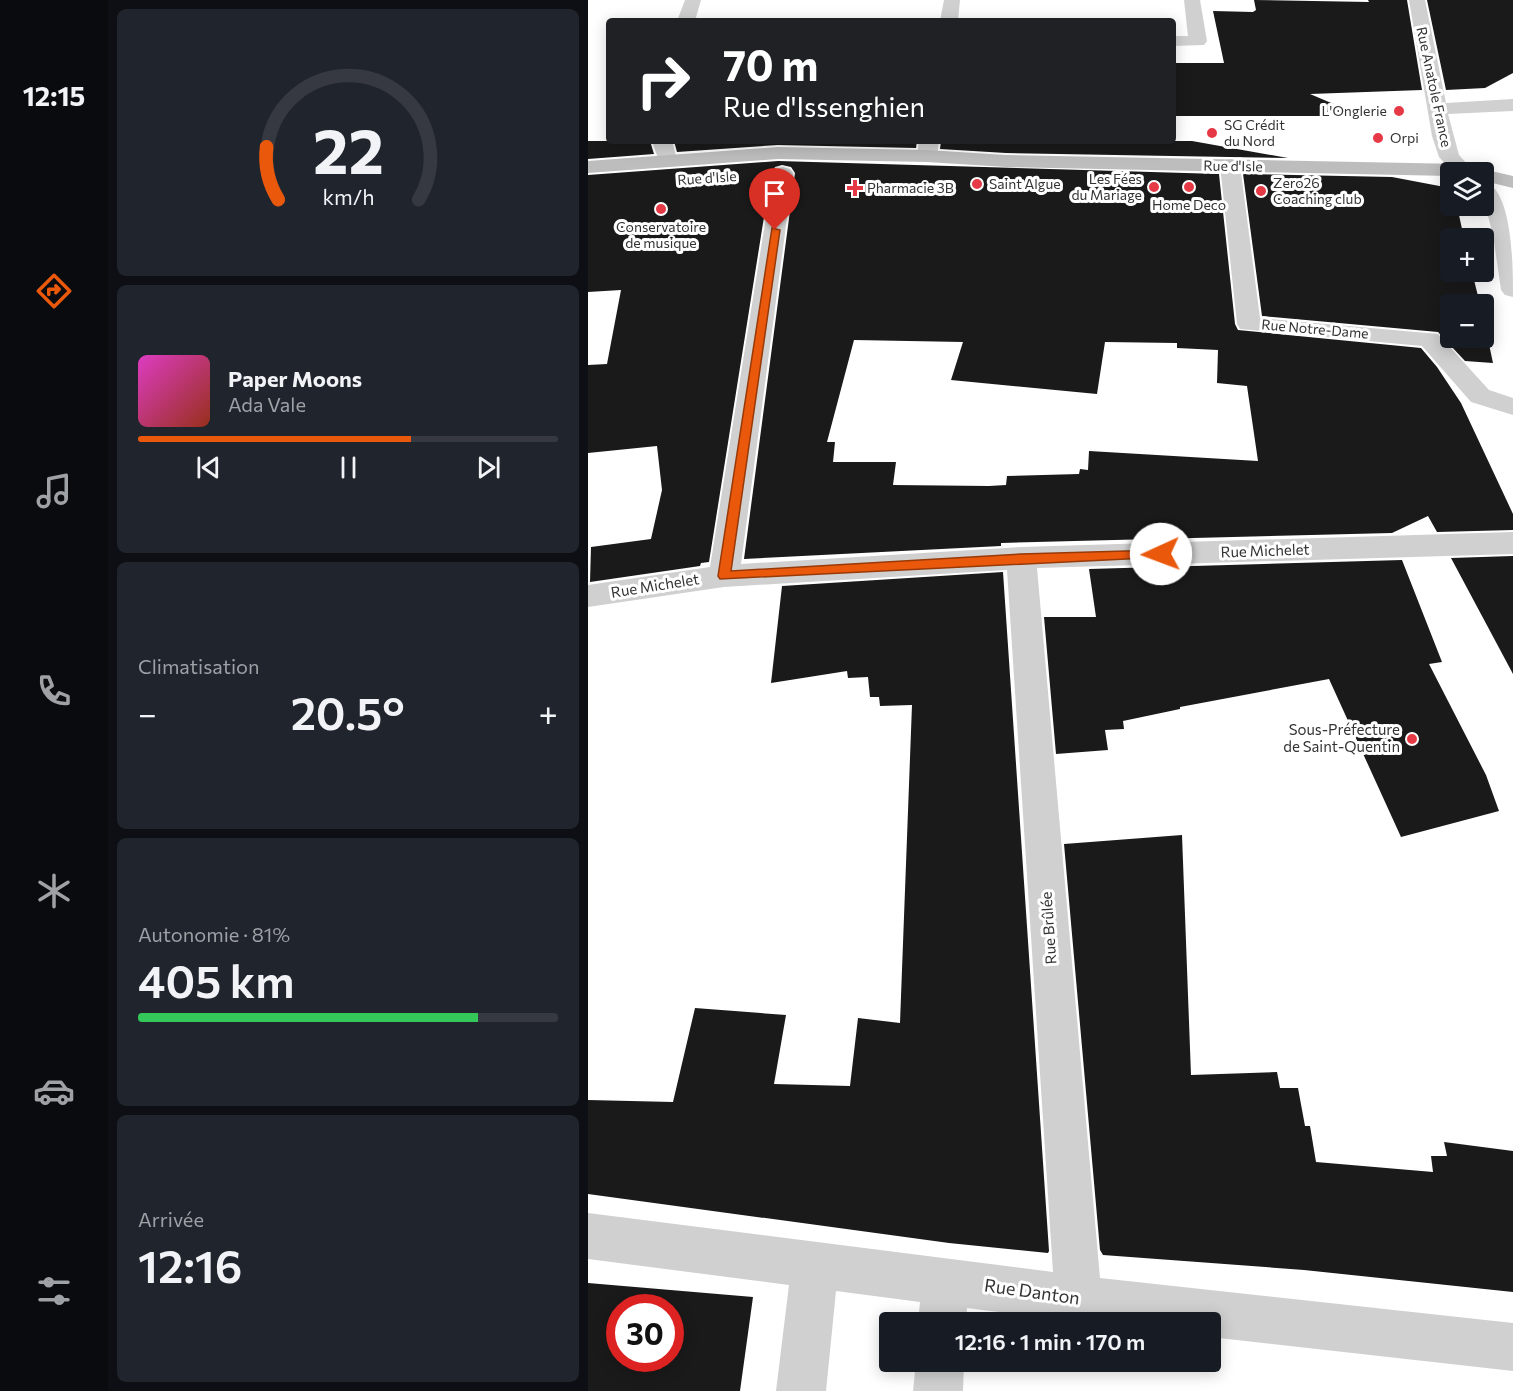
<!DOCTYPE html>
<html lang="fr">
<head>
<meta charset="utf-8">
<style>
	body { margin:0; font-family:Commissioner,sans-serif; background:#20242c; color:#f1f3f6; height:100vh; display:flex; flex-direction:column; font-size:22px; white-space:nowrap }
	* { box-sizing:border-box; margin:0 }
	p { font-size:20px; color:#9ea1a6 }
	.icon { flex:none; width:33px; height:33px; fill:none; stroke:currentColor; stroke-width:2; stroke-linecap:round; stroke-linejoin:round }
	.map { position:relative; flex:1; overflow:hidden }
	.side { display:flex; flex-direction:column; gap:9px; padding:9px; background:#0d0f14; width:480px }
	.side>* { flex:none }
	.top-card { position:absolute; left:18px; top:18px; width:570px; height:126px; border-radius:6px; box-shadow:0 3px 15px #0003; background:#202124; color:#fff; overflow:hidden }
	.buttons { position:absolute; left:852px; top:162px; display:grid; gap:12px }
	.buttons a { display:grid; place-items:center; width:54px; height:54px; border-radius:6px; background:#171b24; box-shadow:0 3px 15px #0003; font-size:30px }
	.speed { position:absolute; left:18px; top:1294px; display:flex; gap:12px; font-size:30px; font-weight:700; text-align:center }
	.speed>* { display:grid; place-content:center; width:78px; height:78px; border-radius:50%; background:#171b24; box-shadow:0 3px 15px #0003; line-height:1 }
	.speed .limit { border:9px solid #d22; background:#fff; color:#111 }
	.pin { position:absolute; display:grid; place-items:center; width:51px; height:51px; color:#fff; margin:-62px -26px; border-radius:50% 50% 50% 0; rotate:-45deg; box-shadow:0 0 6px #0007 }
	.pin .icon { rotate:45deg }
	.me { position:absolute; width:66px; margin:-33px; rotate:268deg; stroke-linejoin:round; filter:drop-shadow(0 0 4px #0008) }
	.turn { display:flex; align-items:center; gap:21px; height:126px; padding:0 18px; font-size:27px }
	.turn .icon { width:78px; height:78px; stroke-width:2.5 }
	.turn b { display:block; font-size:42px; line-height:51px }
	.big { font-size:45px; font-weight:600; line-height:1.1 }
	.side .tile { flex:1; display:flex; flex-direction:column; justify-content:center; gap:9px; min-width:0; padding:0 21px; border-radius:9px; background:#20242c }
	.side .dial { align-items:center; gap:0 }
	.dial svg { height:156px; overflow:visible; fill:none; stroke:#363941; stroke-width:7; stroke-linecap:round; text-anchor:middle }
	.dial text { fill:#f1f3f6; stroke:none }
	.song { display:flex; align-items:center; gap:18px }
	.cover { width:72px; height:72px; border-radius:9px; background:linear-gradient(135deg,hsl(310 70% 55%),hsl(10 70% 35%)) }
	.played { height:6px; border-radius:3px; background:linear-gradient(90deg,#ea580c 65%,#363941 65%) }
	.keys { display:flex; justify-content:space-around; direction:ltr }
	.heat { display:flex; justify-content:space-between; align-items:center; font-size:33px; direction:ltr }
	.charge { height:9px; border-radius:4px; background:linear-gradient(90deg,#34c759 81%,#363941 0) }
	.trip { position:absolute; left:291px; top:1312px; width:342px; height:60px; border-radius:6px; background:#171b24; box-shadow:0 3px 15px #0003; font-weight:600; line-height:60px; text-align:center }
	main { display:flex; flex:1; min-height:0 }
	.dock { display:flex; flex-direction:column; width:108px; justify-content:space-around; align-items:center; background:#090b0e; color:#9ea1a6 }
	.dock .icon { width:42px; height:42px }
	.dock .current { color:#ea580c }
	.dock b { font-size:27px; color:#f1f3f6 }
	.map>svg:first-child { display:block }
	.building { fill:#1a1a1a; fill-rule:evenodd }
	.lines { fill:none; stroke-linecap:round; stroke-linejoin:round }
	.street { fill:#d0d0d0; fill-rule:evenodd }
	.secondary { fill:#bdbdbd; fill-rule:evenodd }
	.route { fill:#ea580c; stroke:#983908; stroke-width:1.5 }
	.poi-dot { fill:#e63946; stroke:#fff; stroke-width:2 }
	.labels { text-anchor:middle; stroke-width:6; stroke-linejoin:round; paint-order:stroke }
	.far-street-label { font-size:14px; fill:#333; stroke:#fff }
	.far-poi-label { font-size:14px; fill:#333; stroke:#fff; text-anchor:start }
	.street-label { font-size:15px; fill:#333; stroke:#fff }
	.poi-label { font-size:15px; fill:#333; stroke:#fff; text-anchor:end }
	.near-street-label { font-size:18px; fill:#333; stroke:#fff }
</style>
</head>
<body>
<main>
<nav class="dock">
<b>12:15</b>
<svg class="icon current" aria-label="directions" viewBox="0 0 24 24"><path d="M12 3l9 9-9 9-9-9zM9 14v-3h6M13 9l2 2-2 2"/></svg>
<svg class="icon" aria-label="music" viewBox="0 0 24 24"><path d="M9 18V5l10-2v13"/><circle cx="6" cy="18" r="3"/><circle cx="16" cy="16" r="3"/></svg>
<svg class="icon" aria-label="phone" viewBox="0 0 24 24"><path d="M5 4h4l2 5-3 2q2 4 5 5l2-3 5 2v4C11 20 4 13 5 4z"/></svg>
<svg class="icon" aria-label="climate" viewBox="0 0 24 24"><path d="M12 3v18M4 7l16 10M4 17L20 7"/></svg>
<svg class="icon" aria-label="car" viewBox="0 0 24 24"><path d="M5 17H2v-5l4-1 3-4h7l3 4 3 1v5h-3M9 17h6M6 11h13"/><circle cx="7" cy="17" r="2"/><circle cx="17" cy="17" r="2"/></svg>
<svg class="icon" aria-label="filters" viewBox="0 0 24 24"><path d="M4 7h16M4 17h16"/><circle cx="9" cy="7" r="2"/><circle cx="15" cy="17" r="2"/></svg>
</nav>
<section class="side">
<div class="tile dial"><svg viewBox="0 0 100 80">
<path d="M14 69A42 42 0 1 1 86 69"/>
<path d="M14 69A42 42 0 0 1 8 42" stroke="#ea580c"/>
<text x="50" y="56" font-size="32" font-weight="700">22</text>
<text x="50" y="72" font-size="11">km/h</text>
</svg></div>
<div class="tile">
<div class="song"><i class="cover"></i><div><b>Paper Moons</b><p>Ada Vale</p></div></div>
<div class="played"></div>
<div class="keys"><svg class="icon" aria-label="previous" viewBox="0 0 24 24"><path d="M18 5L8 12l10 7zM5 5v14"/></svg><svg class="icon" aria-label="pause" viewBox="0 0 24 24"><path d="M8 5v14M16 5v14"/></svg><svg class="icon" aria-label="next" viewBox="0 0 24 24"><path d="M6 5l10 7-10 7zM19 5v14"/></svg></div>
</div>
<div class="tile"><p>Climatisation</p>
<div class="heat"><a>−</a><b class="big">20.5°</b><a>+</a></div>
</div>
<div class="tile"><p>Autonomie · 81%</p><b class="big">405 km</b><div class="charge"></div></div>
<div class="tile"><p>Arrivée</p><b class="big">12:16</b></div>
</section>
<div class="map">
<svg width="925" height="1391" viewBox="0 0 925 1391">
	<rect width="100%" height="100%" fill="#fff"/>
	<g class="building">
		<polygon points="666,0 781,2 780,0 819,0 834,90 722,94 774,116 585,116 585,63 636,63 625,11 665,12 668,10"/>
		<polygon points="839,0 925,0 925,73 897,88 858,90"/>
		<polygon points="0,141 62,141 66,154 0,159"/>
		<polygon points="86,141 329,141 328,148 190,145 89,152"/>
		<polygon points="353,141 604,141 700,158 418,153 352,149"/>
		<path d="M190 161 631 174 647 324 650 330 833 348 849 367 873 403 925 514V530L849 532 840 516 804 533 413 543V546L156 559 207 173 203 167 194 165 187 167 183 173 121 562 113 563 112 566 2 582 3 547 63 539 74 490 69 446 0 453V365L19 364 33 290 0 292V175ZM266 340 375 342 363 380 509 394 517 342 589 343V348L630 350 629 383 659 386 670 461 501 451 500 470 492 469 491 474 419 476 418 485 401 486 305 485 308 462H245L247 442H239Z"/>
		<polygon points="655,174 804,177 862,188 862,206 869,206 876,238 862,238 862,272 884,272 892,304 862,304 862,338 896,338 896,321 905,363 877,361 850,332 674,316"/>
		<polygon points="925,556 925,674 863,558"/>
		<polygon points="814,560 854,662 841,664 898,775 911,811 813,837 741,679 592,707 592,709 535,721 536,729 517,730 520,750 468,754 456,617 508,617 501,569"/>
		<polygon points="415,572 461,1251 460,1253 361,1243 0,1194 0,1100 85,1102 107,1008 198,1015 186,1084 262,1086 270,1018 312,1023 324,705 292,706 291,697 282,697 280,677 260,678 259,671 183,683 194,586"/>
		<polygon points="594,835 603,1075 689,1072 692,1088 710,1088 717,1126 722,1126 728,1162 845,1172 843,1156 859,1156 856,1142 925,1151 925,1292 716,1270 515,1255 512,1250 476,844"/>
		<path d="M0 1283 165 1297 152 1391H0ZM32 1308H82V1359H32Z"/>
	</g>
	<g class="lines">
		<g class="street">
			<polygon points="97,0 113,0 107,21 89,21"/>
			<polygon points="356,0 372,0 370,21 352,21"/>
			<polygon points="596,0 612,0 619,41 616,45 585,46 585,36 600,36"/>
			<polygon points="821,0 837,0 858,103 925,99 925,111 860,114 871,155 886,172 865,172 851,157 844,136"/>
			<polygon points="64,141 84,141 89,160 86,164 79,166 72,164"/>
			<polygon points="331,141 351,141 349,156 346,160 339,162 332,160 329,156"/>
			<polygon points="642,159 649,161 652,165 672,318 850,334 901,390 925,398 925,415 883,402 834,346 652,329 649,324 632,165 635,161"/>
			<polygon points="195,167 202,169 205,173 153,564 433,547 925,532 925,554 449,568 512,1278 925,1323 925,1371 622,1337 622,1323 495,1323 379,1308 378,1323 330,1323 332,1302 248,1291 238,1391 188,1391 201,1285 0,1259 0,1213 465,1272 419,570 136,587 0,607 0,585 122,567 185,173 188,169"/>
			<path d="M896 181C925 190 925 267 925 297L917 295 913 290 905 235 896 201Z"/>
			<polygon points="328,1362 376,1362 375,1391 325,1391"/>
		</g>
		<polygon class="secondary" points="190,147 339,150 418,155 873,164 925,176 925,188 896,181 896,172 862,172 862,176 418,167 339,162 190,159 0,173 0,161"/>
	</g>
	<polygon class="route" points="184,228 192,230 143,571 433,554 573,550 578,551 580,554 578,557 132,579 130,576"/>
	<g class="poi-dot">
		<circle cx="811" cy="111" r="6"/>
		<circle cx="624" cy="133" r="6"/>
		<circle cx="790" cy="138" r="6"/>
		<circle cx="389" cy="184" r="6"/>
		<circle cx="566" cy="187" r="6"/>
		<circle cx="601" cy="187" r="6"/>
		<path d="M264 179h6v6h6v6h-6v6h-6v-6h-6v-6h6z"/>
		<circle cx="673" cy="191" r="6"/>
		<circle cx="73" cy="209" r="6"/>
		<circle cx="824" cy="739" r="6"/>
	</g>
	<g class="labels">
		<g class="far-street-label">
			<text transform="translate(846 87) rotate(78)" y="5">Rue Anatole France</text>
			<text transform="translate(645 166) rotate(1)" y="5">Rue d'Isle</text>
			<text transform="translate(119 178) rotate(-4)" y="5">Rue d'Isle</text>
			<text transform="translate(727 329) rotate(5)" y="5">Rue Notre-Dame</text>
		</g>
		<g class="far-poi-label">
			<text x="799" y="116" text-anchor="end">L'Onglerie</text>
			<text x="636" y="130">SG Crédit<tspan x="636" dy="16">du Nord</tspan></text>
			<text x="802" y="143">Orpi</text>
			<text x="554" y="184" text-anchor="end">Les Fées<tspan x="554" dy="16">du Mariage</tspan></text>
			<text x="685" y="188">Zero26<tspan x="685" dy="16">Coaching club</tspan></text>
			<text x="401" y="189">Saint Algue</text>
			<text x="279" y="193">Pharmacie 3B</text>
			<text x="601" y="210" text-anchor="middle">Home Deco</text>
			<text x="73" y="232" text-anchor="middle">Conservatoire<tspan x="73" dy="16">de musique</tspan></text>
		</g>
		<g class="street-label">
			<text transform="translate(677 551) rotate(-2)" y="5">Rue Michelet</text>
			<text transform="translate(67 586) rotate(-9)" y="5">Rue Michelet</text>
			<text transform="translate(461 928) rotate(-94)" y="5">Rue Brûlée</text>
		</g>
		<g class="poi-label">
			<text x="812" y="735">Sous-Préfecture<tspan x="812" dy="17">de Saint-Quentin</tspan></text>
		</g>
		<g class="near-street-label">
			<text transform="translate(444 1292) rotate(8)" y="6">Rue Danton</text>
		</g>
	</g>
</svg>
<div class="buttons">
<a><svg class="icon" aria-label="layers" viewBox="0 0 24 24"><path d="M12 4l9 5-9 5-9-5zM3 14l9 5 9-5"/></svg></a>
<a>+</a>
<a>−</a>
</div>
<div class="speed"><div class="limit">30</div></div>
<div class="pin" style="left:187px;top:230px;background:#d93025"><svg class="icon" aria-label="arrive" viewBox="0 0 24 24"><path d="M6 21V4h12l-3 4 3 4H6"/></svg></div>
<svg class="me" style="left:573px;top:554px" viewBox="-20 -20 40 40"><circle r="19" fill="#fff"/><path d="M0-13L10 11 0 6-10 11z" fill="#ea580c"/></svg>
<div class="trip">12:16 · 1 min · 170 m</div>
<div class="top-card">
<div class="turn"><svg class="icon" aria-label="right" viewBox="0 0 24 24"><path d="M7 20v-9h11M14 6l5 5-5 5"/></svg><div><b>70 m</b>Rue d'Issenghien</div></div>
</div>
</div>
</main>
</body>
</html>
